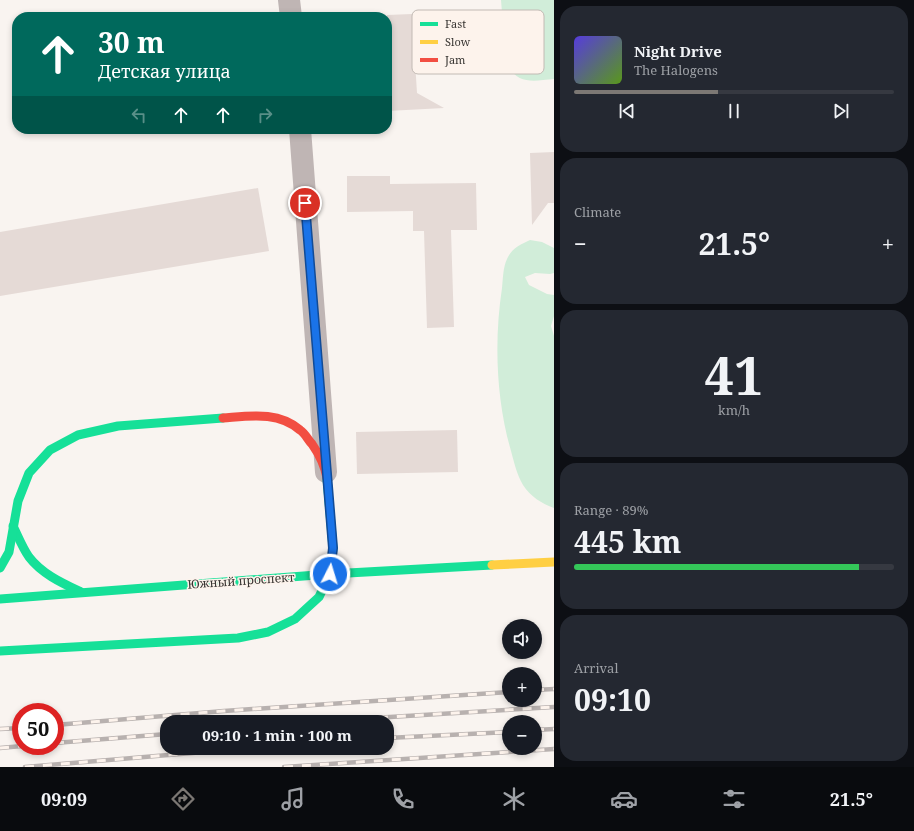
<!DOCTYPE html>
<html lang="en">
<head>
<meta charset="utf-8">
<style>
	body { margin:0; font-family:"Noto Serif",serif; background:#242831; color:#f1f3f6; height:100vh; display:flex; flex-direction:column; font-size:15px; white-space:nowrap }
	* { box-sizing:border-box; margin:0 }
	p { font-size:13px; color:#9ea1a6 }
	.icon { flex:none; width:22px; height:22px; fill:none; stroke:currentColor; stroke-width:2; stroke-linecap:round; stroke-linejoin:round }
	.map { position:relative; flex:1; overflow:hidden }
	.details { display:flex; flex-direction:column; gap:6px; padding:6px; background:#0d0f14; width:360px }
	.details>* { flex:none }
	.banner { position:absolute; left:12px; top:12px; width:380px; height:122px; border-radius:16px; box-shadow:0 2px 6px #0003; background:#00695c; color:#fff; overflow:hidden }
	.buttons { position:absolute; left:502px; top:619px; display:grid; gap:8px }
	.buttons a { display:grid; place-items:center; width:40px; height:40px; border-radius:50%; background:#171b24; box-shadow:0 2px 6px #0003; font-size:20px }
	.speed { position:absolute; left:12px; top:703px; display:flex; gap:8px; font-size:20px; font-weight:700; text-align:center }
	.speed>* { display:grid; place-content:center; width:52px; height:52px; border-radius:50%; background:#171b24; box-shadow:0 2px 6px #0003; line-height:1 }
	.speed .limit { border:6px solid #d22; background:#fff; color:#111 }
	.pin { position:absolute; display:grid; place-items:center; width:34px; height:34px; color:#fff; margin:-17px; border:2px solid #fff; border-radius:50%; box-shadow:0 1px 4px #0007 }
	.me { position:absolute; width:44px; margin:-22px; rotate:5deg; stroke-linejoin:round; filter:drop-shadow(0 0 3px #0008) }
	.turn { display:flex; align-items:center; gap:14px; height:84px; padding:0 20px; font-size:18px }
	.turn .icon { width:52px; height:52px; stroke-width:2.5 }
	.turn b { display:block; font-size:28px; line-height:34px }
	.lanes { display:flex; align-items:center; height:38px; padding:0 20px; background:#0003; justify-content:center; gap:20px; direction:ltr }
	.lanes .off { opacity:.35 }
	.big { font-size:30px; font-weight:700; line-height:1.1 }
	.details .tile { flex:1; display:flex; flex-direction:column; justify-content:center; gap:6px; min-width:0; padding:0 14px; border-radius:16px; background:#242831 }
	.details .dial { align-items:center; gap:0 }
	.dial b { font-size:52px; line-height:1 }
	.song { display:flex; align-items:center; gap:12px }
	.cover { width:48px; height:48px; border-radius:6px; background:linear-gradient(135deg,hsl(250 70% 55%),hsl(90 70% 35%)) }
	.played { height:4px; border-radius:2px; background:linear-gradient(90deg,#7c7874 45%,#363941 45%) }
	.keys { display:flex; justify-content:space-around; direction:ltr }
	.heat { display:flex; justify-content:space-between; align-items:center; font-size:22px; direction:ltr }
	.charge { height:6px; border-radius:3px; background:linear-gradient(90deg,#34c759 89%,#363941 0) }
	.trip { position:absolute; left:160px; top:715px; width:234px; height:40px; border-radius:16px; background:#171b24; box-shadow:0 2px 6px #0003; font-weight:700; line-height:40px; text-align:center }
	.menu { display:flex; height:64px; justify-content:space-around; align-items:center; background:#090b0e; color:#9ea1a6 }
	.menu .icon { width:28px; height:28px }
	.menu .current { color:#7c7874 }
	.menu b { font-size:18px; color:#f1f3f6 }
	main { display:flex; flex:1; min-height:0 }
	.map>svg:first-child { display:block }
	.green { fill:#d1edd9 }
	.building { fill:#e5dad6 }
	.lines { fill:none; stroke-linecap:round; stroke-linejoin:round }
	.street { stroke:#bfb5b4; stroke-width:22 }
	.fast { stroke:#16e098; stroke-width:9 }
	.slow { stroke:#ffcf43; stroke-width:9 }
	.jam { stroke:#f24e42; stroke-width:9 }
	.rail-casing { stroke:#b8b1af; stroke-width:4.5 }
	.rail { stroke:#fdf3ec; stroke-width:3; stroke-dasharray:9; stroke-linecap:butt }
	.route-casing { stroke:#114b97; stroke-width:10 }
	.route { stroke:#1a73e8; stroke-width:7 }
	.labels { text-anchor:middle; stroke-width:3; stroke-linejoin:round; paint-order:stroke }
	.street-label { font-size:12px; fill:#383532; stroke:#fdf3ec }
	.key { fill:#fdf3ec; stroke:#c2bab4; stroke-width:1 }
	.key-label { font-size:11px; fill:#383532 }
</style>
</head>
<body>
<main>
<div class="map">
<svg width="554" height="767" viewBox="0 0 554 767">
	<rect width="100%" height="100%" fill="#f9f4f0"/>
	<g class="green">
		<path d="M501 0H554V79C532 81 518 85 506 63Z"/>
		<path d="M530 240 542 242 554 248V273L550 274 535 273 525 277 529 285 547 294 554 295V316L551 326 554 336V508C542 504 530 496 523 485 517 475 514 462 511 451 496 399 494 341 502 288 503 279 503 267 507 259 511 249 521 244 530 240Z"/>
	</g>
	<g class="building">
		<polygon points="412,14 417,93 444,108 387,111 387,15"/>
		<polygon points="554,152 554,203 548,203 532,225 530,153"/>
		<polygon points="347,176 390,176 390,184 476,183 477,230 451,230 454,327 427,328 424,231 413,231 413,211 347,212"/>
		<polygon points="258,188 269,251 0,296 0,232"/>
		<polygon points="457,430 458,472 357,474 356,432"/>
	</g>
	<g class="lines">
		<g class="street">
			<polyline points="289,0 291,17"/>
			<polyline points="300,129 326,472"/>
		</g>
		<g class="fast">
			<path d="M13 526C18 536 22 547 29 557 42 574 62 583 81 592"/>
			<polyline points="0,568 9,552 18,501 29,473 50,450 78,435 118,426 223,418"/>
			<polyline points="0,599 330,574 492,565"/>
			<polyline points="0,651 238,638 268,632 295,619 319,597 330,574 333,548 327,478"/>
		</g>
		<polyline class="slow" points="492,565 554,562"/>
		<path class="jam" d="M223 418C250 416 278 411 300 430 305 433 308 440 312 444 319 454 325 467 327 478"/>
		<defs>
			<g id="rail">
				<polyline points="535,690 554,689"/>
				<polyline points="307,722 554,707"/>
				<polyline points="55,725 224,711 509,692"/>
				<polyline points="0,729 21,728"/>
				<polyline points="535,730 554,729"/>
				<polyline points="387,738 509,732"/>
				<polyline points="55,743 167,734"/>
				<polyline points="0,748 22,746"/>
				<polyline points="25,767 252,748"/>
				<polyline points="284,767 554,749"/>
			</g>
		</defs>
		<use href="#rail" class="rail-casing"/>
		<use href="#rail" class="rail"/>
	</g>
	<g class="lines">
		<defs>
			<polyline id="route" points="305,203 333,548 330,574"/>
		</defs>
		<use href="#route" class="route-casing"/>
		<use href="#route" class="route"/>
	</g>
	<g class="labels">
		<g class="street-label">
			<text transform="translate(241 581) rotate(-4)" y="4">Южный проспект</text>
		</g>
	</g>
	<rect x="412" y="10" width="132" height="64" rx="6" class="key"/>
	<rect x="420" y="22" width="18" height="4" fill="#16e098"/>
	<rect x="420" y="40" width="18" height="4" fill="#ffcf43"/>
	<rect x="420" y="58" width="18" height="4" fill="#f24e42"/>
	<g class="key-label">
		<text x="445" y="28">Fast</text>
		<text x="445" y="46">Slow</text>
		<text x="445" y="64">Jam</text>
	</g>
</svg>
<div class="buttons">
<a><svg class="icon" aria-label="sound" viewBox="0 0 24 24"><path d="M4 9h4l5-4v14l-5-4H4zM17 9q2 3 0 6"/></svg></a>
<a>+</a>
<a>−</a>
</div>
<div class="speed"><div class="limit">50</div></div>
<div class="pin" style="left:305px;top:203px;background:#d93025"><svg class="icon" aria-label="arrive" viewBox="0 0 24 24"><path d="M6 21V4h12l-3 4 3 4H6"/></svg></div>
<svg class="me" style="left:330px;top:574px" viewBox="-20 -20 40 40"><circle r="17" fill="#1a73e8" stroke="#fff" stroke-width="3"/><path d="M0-11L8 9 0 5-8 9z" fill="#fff"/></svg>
<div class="trip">09:10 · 1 min · 100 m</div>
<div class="banner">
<div class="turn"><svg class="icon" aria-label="ahead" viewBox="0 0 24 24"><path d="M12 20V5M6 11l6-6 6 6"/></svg><div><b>30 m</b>Детская улица</div></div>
<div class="lanes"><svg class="icon off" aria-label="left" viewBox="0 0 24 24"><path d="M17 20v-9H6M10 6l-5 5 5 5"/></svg><svg class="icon" aria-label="ahead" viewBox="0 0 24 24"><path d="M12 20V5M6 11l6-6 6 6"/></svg><svg class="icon" aria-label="ahead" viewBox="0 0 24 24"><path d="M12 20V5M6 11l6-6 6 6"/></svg><svg class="icon off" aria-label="right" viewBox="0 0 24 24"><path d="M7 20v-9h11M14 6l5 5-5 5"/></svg></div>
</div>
</div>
<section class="details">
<div class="tile">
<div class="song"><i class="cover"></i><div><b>Night Drive</b><p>The Halogens</p></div></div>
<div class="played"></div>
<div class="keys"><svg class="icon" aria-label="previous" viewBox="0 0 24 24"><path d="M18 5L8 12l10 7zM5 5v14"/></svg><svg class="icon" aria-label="pause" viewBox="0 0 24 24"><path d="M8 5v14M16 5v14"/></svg><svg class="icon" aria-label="next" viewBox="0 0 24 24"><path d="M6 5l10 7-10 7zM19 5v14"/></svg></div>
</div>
<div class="tile"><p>Climate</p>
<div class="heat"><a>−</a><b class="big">21.5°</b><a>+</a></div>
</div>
<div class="tile dial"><b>41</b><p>km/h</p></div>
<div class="tile"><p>Range · 89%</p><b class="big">445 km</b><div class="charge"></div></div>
<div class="tile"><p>Arrival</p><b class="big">09:10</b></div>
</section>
</main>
<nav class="menu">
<b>09:09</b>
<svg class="icon current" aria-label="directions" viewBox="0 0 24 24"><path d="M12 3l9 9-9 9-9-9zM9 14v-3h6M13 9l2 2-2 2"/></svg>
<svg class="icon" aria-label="music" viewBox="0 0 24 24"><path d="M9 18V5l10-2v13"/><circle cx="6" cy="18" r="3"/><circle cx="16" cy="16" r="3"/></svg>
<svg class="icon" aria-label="phone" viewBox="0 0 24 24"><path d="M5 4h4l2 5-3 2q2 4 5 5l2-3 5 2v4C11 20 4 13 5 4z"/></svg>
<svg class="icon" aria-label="climate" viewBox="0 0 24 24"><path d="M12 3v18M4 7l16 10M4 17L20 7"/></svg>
<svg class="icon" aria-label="car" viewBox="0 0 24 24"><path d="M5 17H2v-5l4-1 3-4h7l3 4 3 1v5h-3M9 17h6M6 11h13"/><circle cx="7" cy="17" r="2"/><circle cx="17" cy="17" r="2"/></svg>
<svg class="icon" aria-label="filters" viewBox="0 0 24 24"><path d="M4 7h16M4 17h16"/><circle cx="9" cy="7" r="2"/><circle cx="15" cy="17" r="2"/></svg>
<b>21.5°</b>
</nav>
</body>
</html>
